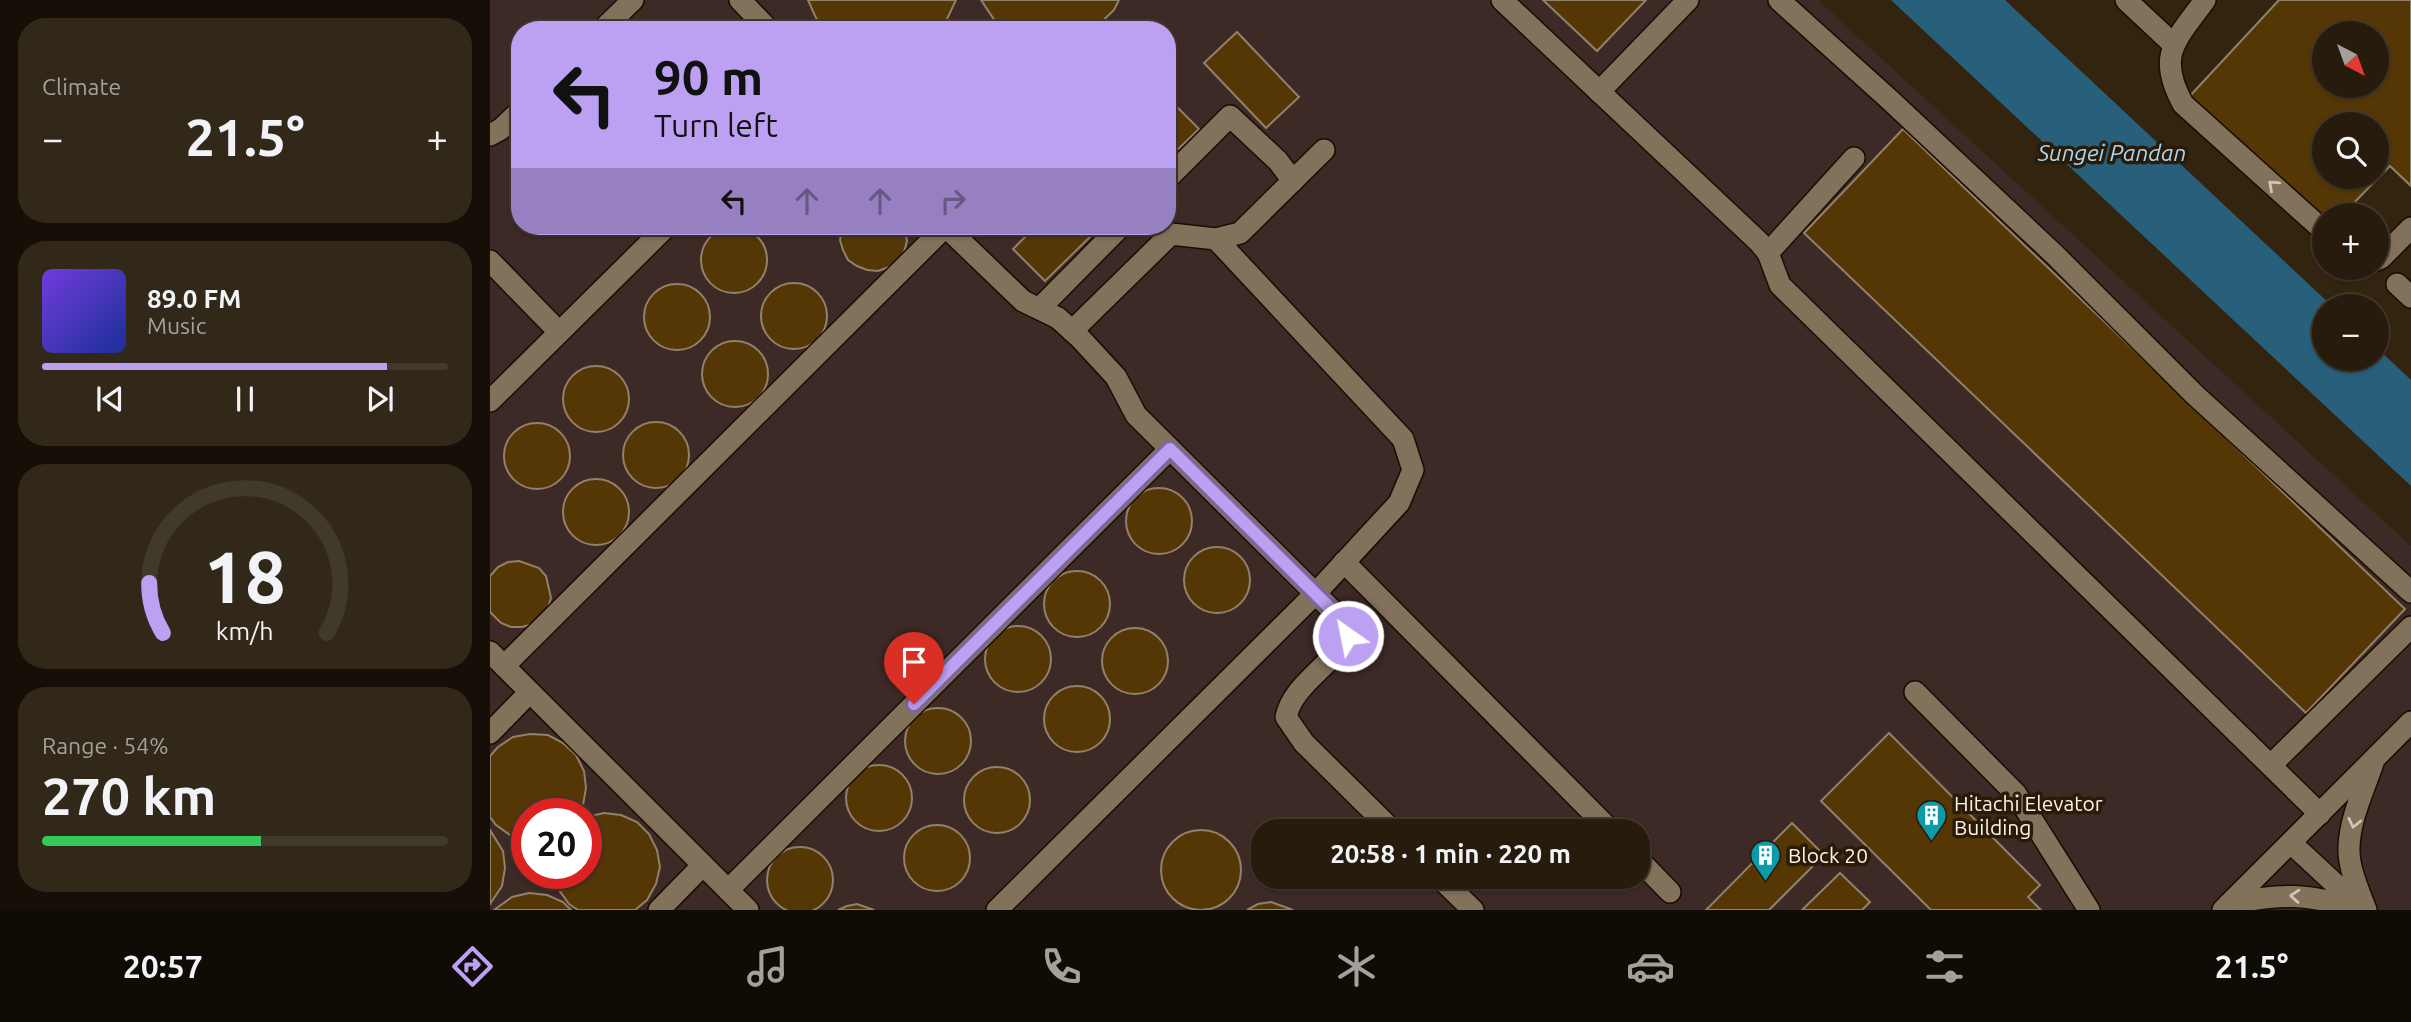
<!DOCTYPE html>
<html lang="en">
<head>
<meta charset="utf-8">
<style>
	body { margin:0; font-family:Ubuntu,sans-serif; background:#32281a; color:#f1f3f6; height:100vh; display:flex; flex-direction:column; font-size:26px; white-space:nowrap }
	* { box-sizing:border-box; margin:0 }
	p { font-size:23px; color:#a4a19d }
	.icon { flex:none; width:38px; height:38px; fill:none; stroke:currentColor; stroke-width:2; stroke-linecap:round; stroke-linejoin:round }
	.map { position:relative; flex:1; overflow:hidden }
	.drawer { display:flex; flex-direction:column; gap:18px; padding:18px; background:#150f07; width:490px }
	.drawer>* { flex:none }
	.hud { position:absolute; left:21px; top:21px; width:665px; height:214px; border-radius:28px; box-shadow:0 2px 5px #0004,0 0 0 2px #42392d; background:#bca0f2; color:#111; overflow:hidden }
	.needle { width:46px; rotate:139deg }
	.tools { position:absolute; left:1822px; top:21px; display:grid; gap:14px }
	.tools a { display:grid; place-items:center; width:77px; height:77px; border-radius:50%; background:#261b0c; box-shadow:0 2px 5px #0004,0 0 0 2px #42392d; font-size:35px }
	.speed { position:absolute; left:21px; top:798px; display:flex; gap:14px; font-size:35px; font-weight:700; text-align:center }
	.speed>* { display:grid; place-content:center; width:91px; height:91px; border-radius:50%; background:#261b0c; box-shadow:0 2px 5px #0004,0 0 0 2px #42392d; line-height:1 }
	.speed .limit { border:10px solid #d22; background:#fff; color:#111 }
	.pin { position:absolute; display:grid; place-items:center; width:60px; height:60px; color:#fff; margin:-72px -30px; border-radius:50% 50% 50% 0; rotate:-45deg; box-shadow:0 0 7px #0007 }
	.pin .icon { rotate:45deg }
	.me { position:absolute; width:77px; margin:-38px; rotate:327deg; stroke-linejoin:round; filter:drop-shadow(0 0 5px #0008) }
	.turn { display:flex; align-items:center; gap:24px; height:147px; padding:0 28px; font-size:32px }
	.turn .icon { width:91px; height:91px; stroke-width:2.5 }
	.turn b { display:block; font-size:49px; line-height:60px }
	.lanes { display:flex; align-items:center; height:66px; padding:0 28px; background:#0003; justify-content:center; gap:35px; direction:ltr }
	.lanes .off { opacity:.35 }
	.big { font-size:52px; font-weight:600; line-height:1.1 }
	.drawer .tile { flex:1; display:flex; flex-direction:column; justify-content:center; gap:10px; min-width:0; padding:0 24px; border-radius:28px; background:#32281a }
	.drawer .dial { align-items:center; gap:0 }
	.dial svg { height:182px; overflow:visible; fill:none; stroke:#42392d; stroke-width:7; stroke-linecap:round; text-anchor:middle }
	.dial text { fill:#f1f3f6; stroke:none }
	.song { display:flex; align-items:center; gap:21px }
	.cover { width:84px; height:84px; border-radius:10px; background:linear-gradient(135deg,hsl(260 70% 55%),hsl(230 70% 35%)) }
	.played { height:7px; border-radius:4px; background:linear-gradient(90deg,#bca0f2 85%,#42392d 85%) }
	.keys { display:flex; justify-content:space-around; direction:ltr }
	.heat { display:flex; justify-content:space-between; align-items:center; font-size:38px; direction:ltr }
	.charge { height:10px; border-radius:5px; background:linear-gradient(90deg,#34c759 54%,#42392d 0) }
	.trip { position:absolute; left:761px; top:819px; width:399px; height:70px; border-radius:28px; background:#261b0c; box-shadow:0 2px 5px #0004,0 0 0 2px #42392d; font-weight:600; line-height:70px; text-align:center }
	.tab-bar { display:flex; height:112px; justify-content:space-around; align-items:center; background:#0f0b05; color:#a4a19d }
	.tab-bar .icon { width:49px; height:49px }
	.tab-bar .current { color:#bca0f2 }
	.tab-bar b { font-size:32px; color:#f1f3f6 }
	main { display:flex; flex:1; min-height:0 }
	.map>svg:first-child { display:block }
	.industrial { fill:#3d2925; fill-rule:evenodd }
	.water { fill:#28607c }
	.building { fill:#553706; stroke:#92816a; stroke-width:2; fill-rule:evenodd }
	.lines { fill:none; stroke-linecap:round; stroke-linejoin:round }
	.minor-casing { stroke:#1a0d00; stroke-width:24 }
	.minor { stroke:#82715b; stroke-width:21 }
	.oneway { stroke:#d1c5b5 }
	.route-casing { stroke:#7a689d; stroke-width:18 }
	.route { stroke:#bca0f2; stroke-width:12 }
	.labels { text-anchor:middle; stroke-width:7; stroke-linejoin:round; paint-order:stroke }
	.poi-label { font-size:21px; fill:#fcf2e5; stroke:#291b07; text-anchor:start }
	.water-label { font-size:23px; font-style:italic; fill:#a8d7f1; stroke:#291b07 }
</style>
</head>
<body>
<main>
<section class="drawer">
<div class="tile"><p>Climate</p>
<div class="heat"><a>−</a><b class="big">21.5°</b><a>+</a></div>
</div>
<div class="tile">
<div class="song"><i class="cover"></i><div><b>89.0 FM</b><p>Music</p></div></div>
<div class="played"></div>
<div class="keys"><svg class="icon" aria-label="previous" viewBox="0 0 24 24"><path d="M18 5L8 12l10 7zM5 5v14"/></svg><svg class="icon" aria-label="pause" viewBox="0 0 24 24"><path d="M8 5v14M16 5v14"/></svg><svg class="icon" aria-label="next" viewBox="0 0 24 24"><path d="M6 5l10 7-10 7zM19 5v14"/></svg></div>
</div>
<div class="tile dial"><svg viewBox="0 0 100 80">
<path d="M14 69A42 42 0 1 1 86 69"/>
<path d="M14 69A42 42 0 0 1 8 47" stroke="#bca0f2"/>
<text x="50" y="56" font-size="32" font-weight="700">18</text>
<text x="50" y="72" font-size="11">km/h</text>
</svg></div>
<div class="tile"><p>Range · 54%</p><b class="big">270 km</b><div class="charge"></div></div>
</section>
<div class="map">
<svg width="1921" height="910" viewBox="0 0 1921 910">
	<rect width="100%" height="100%" fill="#332410"/>
	<path class="industrial" d="M0 0H1328L1921 546V910H0ZM30 30H677V226H30ZM37 814H96V873H37ZM774 831H1148V877H774Z"/>
	<polygon class="water" points="1401,0 1515,0 1842,306 1834,306 1834,359 1886,359 1887,348 1921,380 1921,486"/>
	<g class="building">
		<polygon points="318,0 466,0 456,21 448,30 336,30 326,18"/>
		<polygon points="491,0 629,0 624,10 603,30 516,30 507,24"/>
		<polygon points="1053,0 1156,0 1107,51"/>
		<path d="M1789 0H1921V186L1900 166 1852 215H1834V224L1698 98ZM1834 33H1886V86H1834ZM1834 124H1886V177H1834Z"/>
		<polygon points="747,32 809,97 776,128 714,63"/>
		<polygon points="683,103 709,129 677,160 677,109"/>
		<polygon points="1413,129 1915,609 1816,713 1314,233"/>
		<polygon points="353,226 414,226 417,241 414,252 408,261 399,267 388,271 377,270 367,266 358,260 353,250 350,240"/>
		<polygon points="542,226 617,226 605,238 602,235 555,281 523,249 544,228"/>
		<circle cx="244" cy="260" r="33"/>
		<circle cx="304" cy="316" r="33"/>
		<circle cx="187" cy="317" r="33"/>
		<circle cx="245" cy="374" r="33"/>
		<circle cx="106" cy="399" r="33"/>
		<circle cx="166" cy="455" r="33"/>
		<circle cx="47" cy="456" r="33"/>
		<circle cx="106" cy="512" r="33"/>
		<circle cx="669" cy="521" r="33"/>
		<circle cx="727" cy="580" r="33"/>
		<polygon points="29,561 49,568 56,576 61,598 58,608 43,624 32,627 21,627 11,623 0,612 0,576 8,567 18,562"/>
		<circle cx="587" cy="604" r="33"/>
		<circle cx="528" cy="659" r="33"/>
		<circle cx="645" cy="661" r="33"/>
		<circle cx="587" cy="719" r="33"/>
		<circle cx="448" cy="741" r="33"/>
		<polygon points="1399,733 1550,885 1538,897 1551,910 1441,910 1331,801"/>
		<polygon points="40,734 58,735 73,743 86,755 94,771 96,788 93,805 88,814 37,814 37,839 20,835 6,825 0,817 0,756 8,747 23,737"/>
		<circle cx="389" cy="798" r="33"/>
		<circle cx="507" cy="800" r="33"/>
		<polygon points="114,813 131,815 147,822 159,834 167,850 170,867 166,884 157,900 145,910 88,910 79,904 69,890 64,873 96,873 96,817"/>
		<polygon points="1302,823 1334,855 1279,910 1216,910"/>
		<circle cx="447" cy="858" r="33"/>
		<circle cx="711" cy="870" r="40"/>
		<polygon points="0,830 13,851 15,868 12,886 0,904"/>
		<circle cx="310" cy="880" r="33"/>
		<polygon points="1350,873 1380,902 1372,910 1312,910"/>
		<polygon points="39,893 57,895 73,902 81,910 4,910 22,897"/>
		<polygon points="781,902 803,910 757,910 768,904"/>
		<polygon points="367,904 384,910 348,910 357,906"/>
	</g>
	<g class="lines">
		<defs>
			<g id="minor">
				<polyline points="250,0 279,30"/>
				<polyline points="1012,0 1269,242 1278,253 1290,285 1830,814"/>
				<polyline points="1289,0 1400,100 1565,255 1705,395 1921,592"/>
				<polyline points="1636,0 1683,44"/>
				<path d="M1715 0C1686 40 1666 55 1693 104L1834 231"/>
				<polyline points="112,30 143,0"/>
				<polyline points="1109,92 1198,0"/>
				<polyline points="0,135 11,129 30,111"/>
				<polyline points="677,179 740,116 788,161 803,181"/>
				<path d="M455 226 533 301 568 318 590 338 626 377 646 415 854 622 858 636C842 666 803 684 796 717L814 743 903 831"/>
				<polyline points="1278,253 1364,158"/>
				<polyline points="1886,260 1891,258 1921,228"/>
				<polyline points="0,261 69,332"/>
				<polyline points="1907,284 1921,297"/>
				<polyline points="550,308 631,226"/>
				<polyline points="582,331 681,234 726,239 750,233 834,150"/>
				<polyline points="0,401 177,226"/>
				<polyline points="854,562 1121,831"/>
				<polyline points="0,652 258,910"/>
				<polyline points="14,666 456,226"/>
				<polyline points="1425,692 1526,794 1599,910"/>
				<polyline points="0,733 40,692"/>
				<polyline points="1781,765 1921,627"/>
				<polyline points="1801,843 1869,906"/>
				<polyline points="1148,859 1180,892"/>
				<polyline points="949,877 983,910"/>
				<polyline points="238,890 680,449"/>
				<path d="M1739 904C1790 893 1819 893 1869 910"/>
				<polyline points="169,910 213,865"/>
				<polyline points="507,910 825,594 909,503 923,470 913,439 726,239"/>
				<polyline points="1733,910 1921,722"/>
				<path d="M1876 910C1869 891 1858 868 1859 847 1860 818 1874 790 1883 763"/>
			</g>
		</defs>
		<use href="#minor" class="minor-casing"/>
		<use href="#minor" class="minor"/>
	</g>
	<defs><path id="oneway-chevron" d="M-2-3.5L2.5 0L-2 3.5" fill="none" stroke-width="1.6" stroke-linecap="round" stroke-linejoin="round" transform="scale(1.75)"/></defs>
	<g class="oneway">
		<use href="#oneway-chevron" transform="translate(1783 185) rotate(-138)"/>
		<use href="#oneway-chevron" transform="translate(1864 823) rotate(103)"/>
		<use href="#oneway-chevron" transform="translate(1805 896) rotate(-176)"/>
	</g>
	<g class="lines">
		<defs>
			<polyline id="route" points="424,704 680,449 854,622 858,636"/>
		</defs>
		<use href="#route" class="route-casing"/>
		<use href="#route" class="route"/>
	</g>
	<defs>
		<symbol id="building-pin" viewBox="-11 -11 22 30"><path d="M0 17L-7.5 6A9.5 9.5 0 1 1 7.5 6Z" fill="#0f9aa8" stroke="#291b07"/><path d="M-4-6H4V6H1V3H-1V6H-4ZM-2.5-4.3h1.7v1.8h-1.7ZM.8-4.3h1.7v1.8H.8ZM-2.5-1h1.7V.8h-1.7ZM.8-1h1.7V.8H.8Z" fill="#fff"/></symbol>
	</defs>
	<g fill-rule="evenodd">
		<use href="#building-pin" x="1424" y="798" width="35" height="47"/>
		<use href="#building-pin" x="1258" y="838" width="35" height="47"/>
	</g>
	<g class="labels">
		<g class="poi-label">
			<text x="1464" y="811">Hitachi Elevator<tspan x="1464" dy="24">Building</tspan></text>
			<text x="1298" y="863">Block 20</text>
		</g>
		<g class="water-label">
			<text x="1622" y="161">Sungei Pandan</text>
		</g>
	</g>
</svg>
<div class="tools">
<a><svg class="needle" viewBox="-14 -14 28 28"><path d="M0-13l5 13h-10z" fill="#e53935"/><path d="M0 13l5-13h-10z" fill="#a4a19d"/></svg></a>
<a><svg class="icon" aria-label="search" viewBox="0 0 24 24"><circle cx="10" cy="10" r="6"/><path d="M15 15l6 6"/></svg></a>
<a>+</a>
<a>−</a>
</div>
<div class="speed"><div class="limit">20</div></div>
<div class="pin" style="left:424px;top:704px;background:#d93025"><svg class="icon" aria-label="arrive" viewBox="0 0 24 24"><path d="M6 21V4h12l-3 4 3 4H6"/></svg></div>
<svg class="me" style="left:858px;top:636px" viewBox="-20 -20 40 40"><circle r="17" fill="#bca0f2" stroke="#fff" stroke-width="3"/><path d="M0-11L8 9 0 5-8 9z" fill="#fff"/></svg>
<div class="trip">20:58 · 1 min · 220 m</div>
<div class="hud">
<div class="turn"><svg class="icon" aria-label="left" viewBox="0 0 24 24"><path d="M17 20v-9H6M10 6l-5 5 5 5"/></svg><div><b>90 m</b>Turn left</div></div>
<div class="lanes"><svg class="icon" aria-label="left" viewBox="0 0 24 24"><path d="M17 20v-9H6M10 6l-5 5 5 5"/></svg><svg class="icon off" aria-label="ahead" viewBox="0 0 24 24"><path d="M12 20V5M6 11l6-6 6 6"/></svg><svg class="icon off" aria-label="ahead" viewBox="0 0 24 24"><path d="M12 20V5M6 11l6-6 6 6"/></svg><svg class="icon off" aria-label="right" viewBox="0 0 24 24"><path d="M7 20v-9h11M14 6l5 5-5 5"/></svg></div>
</div>
</div>
</main>
<nav class="tab-bar">
<b>20:57</b>
<svg class="icon current" aria-label="directions" viewBox="0 0 24 24"><path d="M12 3l9 9-9 9-9-9zM9 14v-3h6M13 9l2 2-2 2"/></svg>
<svg class="icon" aria-label="music" viewBox="0 0 24 24"><path d="M9 18V5l10-2v13"/><circle cx="6" cy="18" r="3"/><circle cx="16" cy="16" r="3"/></svg>
<svg class="icon" aria-label="phone" viewBox="0 0 24 24"><path d="M5 4h4l2 5-3 2q2 4 5 5l2-3 5 2v4C11 20 4 13 5 4z"/></svg>
<svg class="icon" aria-label="climate" viewBox="0 0 24 24"><path d="M12 3v18M4 7l16 10M4 17L20 7"/></svg>
<svg class="icon" aria-label="car" viewBox="0 0 24 24"><path d="M5 17H2v-5l4-1 3-4h7l3 4 3 1v5h-3M9 17h6M6 11h13"/><circle cx="7" cy="17" r="2"/><circle cx="17" cy="17" r="2"/></svg>
<svg class="icon" aria-label="filters" viewBox="0 0 24 24"><path d="M4 7h16M4 17h16"/><circle cx="9" cy="7" r="2"/><circle cx="15" cy="17" r="2"/></svg>
<b>21.5°</b>
</nav>
</body>
</html>
